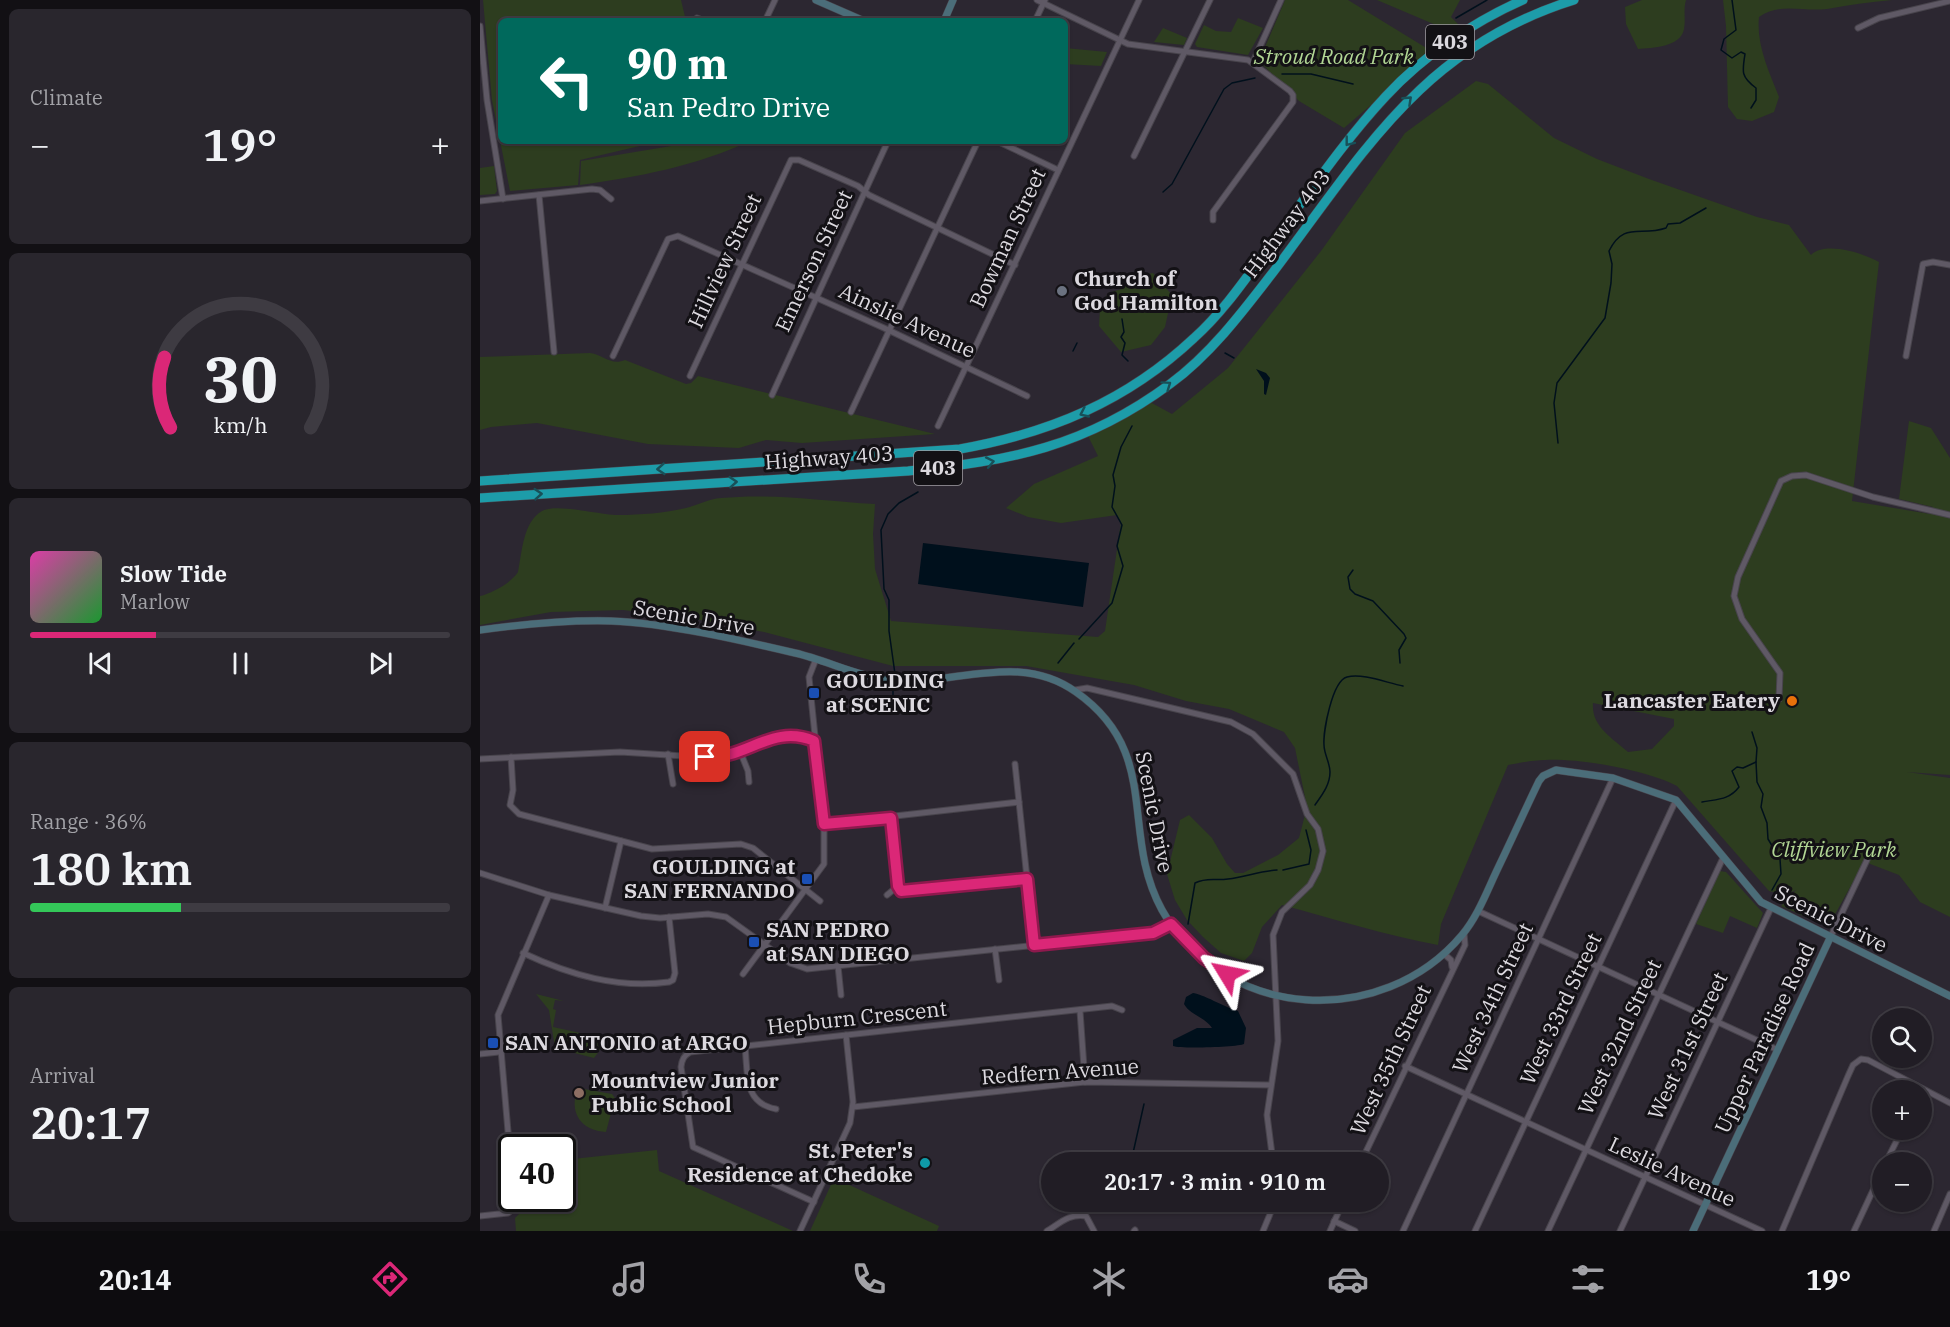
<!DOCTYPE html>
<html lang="en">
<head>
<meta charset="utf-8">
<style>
	body { margin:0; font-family:"IBM Plex Serif",serif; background:#29262d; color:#f1f3f6; height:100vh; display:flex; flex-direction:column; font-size:22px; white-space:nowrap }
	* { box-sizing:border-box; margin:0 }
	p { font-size:20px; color:#a2a2a7 }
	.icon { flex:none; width:33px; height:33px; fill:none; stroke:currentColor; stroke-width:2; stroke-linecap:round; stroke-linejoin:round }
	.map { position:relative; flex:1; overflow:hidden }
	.drawer { display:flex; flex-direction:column; gap:9px; padding:9px; background:#121014; width:480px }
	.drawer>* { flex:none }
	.top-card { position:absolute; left:18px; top:18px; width:570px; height:126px; border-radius:9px; box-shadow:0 2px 4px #0004,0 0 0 2px #3e3b42; background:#00695c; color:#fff; overflow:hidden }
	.fabs { position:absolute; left:1392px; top:1008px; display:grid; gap:12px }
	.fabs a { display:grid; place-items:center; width:60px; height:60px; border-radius:50%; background:#211d25; box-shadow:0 2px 4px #0004,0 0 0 2px #3e3b42; font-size:30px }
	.speed { position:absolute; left:18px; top:1134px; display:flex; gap:12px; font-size:30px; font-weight:700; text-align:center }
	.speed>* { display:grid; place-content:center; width:78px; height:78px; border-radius:50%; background:#211d25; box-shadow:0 2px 4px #0004,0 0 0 2px #3e3b42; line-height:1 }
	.speed .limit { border:3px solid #111; border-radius:9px; background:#fff; color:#111 }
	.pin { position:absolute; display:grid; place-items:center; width:51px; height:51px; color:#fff; margin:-26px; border-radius:12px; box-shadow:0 3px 9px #0006 }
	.me { position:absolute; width:66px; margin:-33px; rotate:305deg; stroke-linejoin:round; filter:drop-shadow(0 0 4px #0008) }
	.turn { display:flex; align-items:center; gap:21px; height:126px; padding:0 30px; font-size:27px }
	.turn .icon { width:78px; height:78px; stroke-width:2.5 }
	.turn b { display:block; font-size:42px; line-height:51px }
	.big { font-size:45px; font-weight:600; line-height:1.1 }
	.drawer .tile { flex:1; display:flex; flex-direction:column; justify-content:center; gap:9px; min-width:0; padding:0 21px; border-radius:9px; background:#29262d }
	.drawer .dial { align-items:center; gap:0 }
	.dial svg { height:156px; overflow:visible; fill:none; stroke:#3e3b42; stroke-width:7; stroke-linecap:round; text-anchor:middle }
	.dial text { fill:#f1f3f6; stroke:none }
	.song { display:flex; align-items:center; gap:18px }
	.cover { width:72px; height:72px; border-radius:9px; background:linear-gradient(135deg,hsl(320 70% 55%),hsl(130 70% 35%)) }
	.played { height:6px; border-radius:3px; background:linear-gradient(90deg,#db2777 30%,#3e3b42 30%) }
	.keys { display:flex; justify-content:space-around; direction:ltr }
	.heat { display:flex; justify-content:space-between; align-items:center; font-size:33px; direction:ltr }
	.charge { height:9px; border-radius:4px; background:linear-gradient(90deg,#34c759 36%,#3e3b42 0) }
	.trip { position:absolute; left:561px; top:1152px; width:348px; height:60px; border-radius:30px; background:#211d25; box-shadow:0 2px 4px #0004,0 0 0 2px #3e3b42; font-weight:600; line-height:60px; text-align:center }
	.tab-bar { display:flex; height:96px; justify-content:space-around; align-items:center; background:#0d0c0f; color:#a2a2a7 }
	.tab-bar .icon { width:42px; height:42px }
	.tab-bar .selected { color:#db2777 }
	.tab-bar b { font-size:27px; color:#f1f3f6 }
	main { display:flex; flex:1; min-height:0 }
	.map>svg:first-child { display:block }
	.green { fill:#2d3d1f; fill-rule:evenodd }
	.water { fill:#00101c }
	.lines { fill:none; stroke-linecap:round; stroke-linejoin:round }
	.stream { stroke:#00101c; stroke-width:1.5 }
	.street-casing { stroke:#48444c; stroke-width:7 }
	.secondary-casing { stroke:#48444c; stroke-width:8 }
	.highway-casing { stroke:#48444c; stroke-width:10 }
	.street { stroke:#5f5965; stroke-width:5 }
	.secondary { stroke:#4b6d79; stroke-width:7 }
	.highway { stroke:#1d9ca9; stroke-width:9 }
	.oneway { stroke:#185058 }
	.route-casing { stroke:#8e194d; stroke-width:15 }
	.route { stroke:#db2777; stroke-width:10 }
	.worship-dot { fill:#6b7280; stroke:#131115; stroke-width:2 }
	.transit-dot { fill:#1a4fb4; stroke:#131115; stroke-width:2 }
	.food-dot { fill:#e8710a; stroke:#131115; stroke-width:2 }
	.education-dot { fill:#8d6e63; stroke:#131115; stroke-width:2 }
	.culture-dot { fill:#0f9aa8; stroke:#131115; stroke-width:2 }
	.labels { text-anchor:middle; stroke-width:6; stroke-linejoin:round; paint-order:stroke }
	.shield { fill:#131115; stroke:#a09da2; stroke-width:1.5 }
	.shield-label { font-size:20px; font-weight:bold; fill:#dcd9df }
	.park-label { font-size:21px; font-style:italic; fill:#b1d694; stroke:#131115 }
	.street-label { font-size:21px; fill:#dcd9df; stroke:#131115 }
	.poi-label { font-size:21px; font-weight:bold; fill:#dcd9df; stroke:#131115; text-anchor:start }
</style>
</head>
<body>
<main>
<section class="drawer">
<div class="tile"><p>Climate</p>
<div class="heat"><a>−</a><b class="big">19°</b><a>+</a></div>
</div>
<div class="tile dial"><svg viewBox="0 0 100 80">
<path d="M14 69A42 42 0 1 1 86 69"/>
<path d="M14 69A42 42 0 0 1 11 33" stroke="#db2777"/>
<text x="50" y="56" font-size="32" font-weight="700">30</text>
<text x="50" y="72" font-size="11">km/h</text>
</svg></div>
<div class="tile">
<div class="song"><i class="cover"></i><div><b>Slow Tide</b><p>Marlow</p></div></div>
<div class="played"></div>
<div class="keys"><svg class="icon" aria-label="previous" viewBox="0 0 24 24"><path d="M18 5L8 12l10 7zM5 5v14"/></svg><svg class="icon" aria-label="pause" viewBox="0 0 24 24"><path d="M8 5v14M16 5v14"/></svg><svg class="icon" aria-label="next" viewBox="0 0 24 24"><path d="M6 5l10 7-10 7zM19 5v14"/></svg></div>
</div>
<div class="tile"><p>Range · 36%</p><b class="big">180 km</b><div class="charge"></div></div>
<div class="tile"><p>Arrival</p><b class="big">20:17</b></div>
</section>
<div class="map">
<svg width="1470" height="1231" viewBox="0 0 1470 1231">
	<rect width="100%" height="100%" fill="#2c2731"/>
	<g class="green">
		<polygon points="3,0 201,0 206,21 21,21 21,141 181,141 100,160 98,185 30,191 12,100"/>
		<polygon points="805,0 868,0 948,49 932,70 864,128 819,101 781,63 780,59"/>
		<polygon points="897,0 980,0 971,17 980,26 970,31"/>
		<path d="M1162 0H1206C1203 10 1206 19 1204 29 1201 47 1172 48 1158 49L1146 24 1145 7Z"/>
		<path d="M1243 0H1412C1390 2 1368 5 1347 9 1322 12 1300 2 1279 17 1276 44 1289 72 1299 97L1294 112 1272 121 1257 119 1248 107 1246 26Z"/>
		<polygon points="758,18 783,28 768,55 717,47 715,44 724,25 736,31 751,32"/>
		<polygon points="683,28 707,38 704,45 674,42"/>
		<polygon points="585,48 627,52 621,66 585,64"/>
		<path d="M996 81 1008 84 1074 138 1117 159 1169 179 1277 217 1309 225 1331 255C1345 241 1383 253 1399 262L1372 501 1450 514 1453 507 1419 499 1429 421 1451 428 1470 458V775L1427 772 1470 778V917L1440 902 1419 875 1385 862 1388 855 1348 927 1301 906 1316 890 1305 895 1289 891 1197 786C1167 770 1100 758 1065 760 1053 760 1040 763 1028 765L961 924 958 945C905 935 854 919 802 905L782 927 772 953 764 961 741 953 723 937 707 920 695 900 687 874 700 820 709 815 732 838 747 864 755 873H763L798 855 819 838 827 807 815 748 804 732 749 709 706 701 654 685 546 666H413L284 632 204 617 143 610 71 612 0 625V596C12 593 31 583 38 572 42 552 43 522 62 511 76 503 120 515 138 515 161 515 184 513 206 508 218 505 229 499 241 498 293 493 344 501 395 504L393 534 395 569 411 621 618 637 625 631 641 522 637 515 581 523 548 517 526 508 554 484 618 456 608 436 670 402 692 414 748 368 841 251 925 133ZM1113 703 1194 719V726L1172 749 1148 752C1132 738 1111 726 1113 703Z"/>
		<path d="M221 141H270C216 166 158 177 100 185L101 161Z"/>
		<polygon points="14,166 17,191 15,194 0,195 0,168"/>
		<polygon points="673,273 692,295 685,327 671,345 641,352 619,326 620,308 628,293 642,289 651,277"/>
		<path d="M110 353C124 355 131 366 145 360L206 384 211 383 218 376 455 434 322 443 286 440 259 448 168 444 57 423 11 427 0 430V357Z"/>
		<polygon points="1240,871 1246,872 1283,913 1277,928 1250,916 1243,933 1216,924"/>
		<polygon points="56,994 84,1001 75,1000 73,1009 76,1010 73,1027 128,1039 114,1058 75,1048 69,1010"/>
		<path d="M98 1088 132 1094 135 1098 126 1132C101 1131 88 1112 98 1088Z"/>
		<polygon points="177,1150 179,1171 313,1231 36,1231 35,1218 41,1212 40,1199 82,1198 83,1160"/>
		<polygon points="354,1178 459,1226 457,1231 330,1231"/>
	</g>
	<g class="water">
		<polygon points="776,369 786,373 790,378 786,395 784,394 784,381"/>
		<polygon points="443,543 609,563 603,607 438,584"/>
		<path d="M713 993C720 993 747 1008 758 1011L766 1028 764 1044C759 1047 700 1049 693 1046V1040L717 1028H732C725 1017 710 1015 704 1004L706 997Z"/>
	</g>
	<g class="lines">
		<g class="stream">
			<path d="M1252 0 1256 30 1244 39 1241 50 1252 58 1261 52 1265 54C1262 72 1261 77 1276 88V100L1271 108"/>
			<polyline points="976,18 1007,0"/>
			<polyline points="802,74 831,74 873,84"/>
			<polyline points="683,192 692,184 744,89 752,83 775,78"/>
			<polyline points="711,303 715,311"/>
			<polyline points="642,319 644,332 641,337 645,343 642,355 648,361"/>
			<polyline points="593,351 597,343"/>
			<polyline points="745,353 754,358"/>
			<path d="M1078 443 1074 403 1077 383 1125 318 1131 283 1132 264 1129 251C1144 221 1160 237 1186 228L1188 224 1200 223 1226 208"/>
			<polyline points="873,570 868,577 870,589 875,594 893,601 924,634 926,638 919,650 920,663"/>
			<polyline points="599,639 632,603 643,566 637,546 642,525 632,507 635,486 633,475 641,447 652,426"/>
			<polyline points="578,663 594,643"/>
			<polyline points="415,674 409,631 409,600 404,589 401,530 408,514 419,503 438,492"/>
			<polyline points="413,698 413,687"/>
			<polyline points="1276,762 1277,782 1283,794 1281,807 1287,823 1288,839 1300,859 1301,874 1292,890"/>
			<path d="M1222 802C1238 799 1249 800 1259 787L1252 771 1257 767 1263 768 1276 762 1277 748 1272 732"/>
			<path d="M835 805C842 795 850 785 850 772 850 763 844 754 844 745 843 732 852 681 867 677 883 673 907 683 923 686"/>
			<polyline points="803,870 829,864 831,850 826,830"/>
			<path d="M708 924 715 883C727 877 735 881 748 879 765 877 780 871 797 870"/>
			<polyline points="651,1162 664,1104"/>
		</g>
		<defs>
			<g id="street">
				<polyline points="557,0 648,44 768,60 810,91 813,95 813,102 733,212 733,220"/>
				<polyline points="217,18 225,21"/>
				<polyline points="285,21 295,0"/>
				<polyline points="555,21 565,0"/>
				<polyline points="0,26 7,100 23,199"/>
				<polyline points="1378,28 1399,18 1470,1"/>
				<polyline points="773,62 801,0"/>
				<polyline points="517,141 578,170"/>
				<polyline points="654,156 730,0"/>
				<polyline points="59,195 74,352"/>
				<polyline points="0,201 112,189 120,190 131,199"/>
				<polyline points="133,356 188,239 198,236 404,328 547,396"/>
				<polyline points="1426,356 1443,264 1453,262 1470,265"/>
				<polyline points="210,376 311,160 319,160 378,186 389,195 535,265"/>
				<polyline points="292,395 408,141"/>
				<polyline points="371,412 498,141"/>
				<polyline points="458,426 659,0"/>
				<polyline points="595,690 607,688 751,722 773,734 813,774 827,814 838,829 843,851 838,870 830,885 802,912 793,935 798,1041 787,1115 793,1162"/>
				<polyline points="1299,699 1300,673 1262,619 1254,596 1258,577 1301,481 1312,476 1326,475 1393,497 1470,515"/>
				<polyline points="260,751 268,771 269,782"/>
				<polyline points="188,754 193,784"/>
				<polyline points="31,757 33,790 30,805 39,814 172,849 261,844 273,848 340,901"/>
				<polyline points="0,759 140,752 236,758 300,735 334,741"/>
				<polyline points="535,764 554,945"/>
				<polyline points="411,818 418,886 421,891 547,879"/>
				<polyline points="344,824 539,802"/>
				<polyline points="0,873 69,895 161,916 180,918 228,914 246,917 310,963 327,969 673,933 691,924"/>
				<polyline points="407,895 418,886"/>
				<polyline points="125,908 141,841"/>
				<polyline points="998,911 1298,1050"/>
				<polyline points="1350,938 1387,860"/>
				<polyline points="515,949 519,980"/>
				<path d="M43 953C90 975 138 989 189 982L193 980 195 973 189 917"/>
				<polyline points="964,954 971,960 972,967"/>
				<polyline points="358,966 361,995"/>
				<polyline points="263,974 344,864 344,824 330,687 329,677 336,659"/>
				<polyline points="600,1011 605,1082"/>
				<path d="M265 1046C268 1073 263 1103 296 1109"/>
				<polyline points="0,1054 19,1052"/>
				<polyline points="925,1066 1282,1231"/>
				<polyline points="373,1107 605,1082 790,1085"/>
				<polyline points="881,1162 985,945 984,933"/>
				<polyline points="1406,1162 1422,1130"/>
				<polyline points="32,1178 18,1015 69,895"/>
				<path d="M334 1202 213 1147 201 1067C202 1059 204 1056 210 1052L632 1006 642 1010"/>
				<polyline points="0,1216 28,1213 33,1209 34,1198"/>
				<polyline points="854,1221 875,1231"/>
				<polyline points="320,1231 370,1123 373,1102 366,1035"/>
				<path d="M567 1231C580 1223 590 1213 606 1216L614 1231"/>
				<polyline points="654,1231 655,1230"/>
				<polyline points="783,1231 795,1202"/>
				<polyline points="850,1231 863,1202"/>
				<polyline points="923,1231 1133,778"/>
				<polyline points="995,1231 1196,800"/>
				<polyline points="1068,1231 1243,858"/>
				<polyline points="1140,1231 1291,908"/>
				<polyline points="1302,1231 1368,1076 1373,1065 1381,1059 1388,1060 1470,1103"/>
				<polyline points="1374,1231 1402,1171"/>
				<polyline points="1454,1231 1470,1194"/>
			</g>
			<g id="secondary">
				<polyline points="336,0 384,21"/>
				<polyline points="464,21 473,0"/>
				<path d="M0 630C43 624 88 620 131 621 186 623 260 640 315 653 346 660 376 676 408 680 472 687 538 650 596 692 683 753 639 832 682 910 744 1021 902 1030 982 935 998 916 1007 891 1018 868 1032 839 1045 810 1059 781L1063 776 1076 770 1133 778 1196 800 1281 902 1470 996"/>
				<polyline points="1213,1231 1350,938"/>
			</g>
			<g id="highway">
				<path d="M0 481 480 449C570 433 647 401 714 338 742 313 764 281 786 251 825 199 862 143 906 96 943 56 993 22 1043 0"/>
				<path d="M0 498 428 471C530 461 605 447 690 384 731 354 764 310 794 271 884 152 943 47 1094 0"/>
			</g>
		</defs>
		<use href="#street" class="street-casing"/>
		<use href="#secondary" class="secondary-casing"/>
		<use href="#highway" class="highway-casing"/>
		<use href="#street" class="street"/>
		<use href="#secondary" class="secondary"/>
		<use href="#highway" class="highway"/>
	</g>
	<defs><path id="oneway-chevron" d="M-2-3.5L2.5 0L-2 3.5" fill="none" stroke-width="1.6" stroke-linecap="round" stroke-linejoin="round" transform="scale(1.5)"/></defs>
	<g class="oneway">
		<use href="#oneway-chevron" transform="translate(928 100) rotate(-43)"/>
		<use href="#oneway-chevron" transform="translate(869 142) rotate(128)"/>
		<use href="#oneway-chevron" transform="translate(687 385) rotate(-35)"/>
		<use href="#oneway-chevron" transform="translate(604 413) rotate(155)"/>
		<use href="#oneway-chevron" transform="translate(510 462) rotate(-11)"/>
		<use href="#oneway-chevron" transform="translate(181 469) rotate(176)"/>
		<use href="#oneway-chevron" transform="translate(253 482) rotate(-4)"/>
		<use href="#oneway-chevron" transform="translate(58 494) rotate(-4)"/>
	</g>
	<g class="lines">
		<defs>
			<path id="route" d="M225 757C266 760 292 723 334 741L344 824 411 818 418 886 421 891 547 879 554 945 673 933 691 924 724 958 747 974"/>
		</defs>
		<use href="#route" class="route-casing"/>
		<use href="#route" class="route"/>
	</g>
	<circle class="worship-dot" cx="582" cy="291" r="6"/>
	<g class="transit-dot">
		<rect x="328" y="687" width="12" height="12" rx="3"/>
		<rect x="321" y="873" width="12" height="12" rx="3"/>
		<rect x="268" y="936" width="12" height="12" rx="3"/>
		<rect x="7" y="1037" width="12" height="12" rx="3"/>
	</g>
	<circle class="food-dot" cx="1312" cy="701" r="6"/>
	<circle class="education-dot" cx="99" cy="1093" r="6"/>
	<circle class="culture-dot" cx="445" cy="1163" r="6"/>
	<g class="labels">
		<g class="shield">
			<rect x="946" y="25" width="48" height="34" rx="4.5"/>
			<rect x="434" y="451" width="48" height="34" rx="4.5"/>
		</g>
		<g class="shield-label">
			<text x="970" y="49">403</text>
			<text x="458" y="475">403</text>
		</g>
		<g class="park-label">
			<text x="854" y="64">Stroud Road Park</text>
			<text x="1354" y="857">Cliffview Park</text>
		</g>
		<g class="street-label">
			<text transform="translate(807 224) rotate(-53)" y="7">Highway 403</text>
			<text transform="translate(528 238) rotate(-65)" y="7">Bowman Street</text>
			<text transform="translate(245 261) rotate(-65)" y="7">Hillview Street</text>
			<text transform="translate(334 261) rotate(-65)" y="7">Emerson Street</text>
			<text transform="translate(427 321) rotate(25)" y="7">Ainslie Avenue</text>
			<text transform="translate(349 458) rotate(-4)" y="7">Highway 403</text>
			<text transform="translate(214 618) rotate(10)" y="7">Scenic Drive</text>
			<text transform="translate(674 812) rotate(79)" y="7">Scenic Drive</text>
			<text transform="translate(1351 919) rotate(27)" y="7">Scenic Drive</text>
			<text transform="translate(1013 998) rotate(-65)" y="7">West 34th Street</text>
			<text transform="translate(1081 1009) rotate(-65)" y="7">West 33rd Street</text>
			<text transform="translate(377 1018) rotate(-6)" y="7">Hepburn Crescent</text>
			<text transform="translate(1140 1037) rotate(-65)" y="7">West 32nd Street</text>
			<text transform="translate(1285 1038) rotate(-65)" y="7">Upper Paradise Road</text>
			<text transform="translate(1208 1046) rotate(-65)" y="7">West 31st Street</text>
			<text transform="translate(911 1060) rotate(-65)" y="7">West 35th Street</text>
			<text transform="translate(580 1072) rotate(-4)" y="7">Redfern Avenue</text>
			<text transform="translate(1192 1172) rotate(25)" y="7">Leslie Avenue</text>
		</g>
		<g class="poi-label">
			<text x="594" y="286">Church of<tspan x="594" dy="24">God Hamilton</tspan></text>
			<text x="346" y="688">GOULDING<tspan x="346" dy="24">at SCENIC</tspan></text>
			<text x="1300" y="708" text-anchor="end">Lancaster Eatery</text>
			<text x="315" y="874" text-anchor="end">GOULDING at<tspan x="315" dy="24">SAN FERNANDO</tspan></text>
			<text x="286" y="937">SAN PEDRO<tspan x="286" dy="24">at SAN DIEGO</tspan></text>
			<text x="25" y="1050">SAN ANTONIO at ARGO</text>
			<text x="111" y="1088">Mountview Junior<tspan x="111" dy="24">Public School</tspan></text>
			<text x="433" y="1158" text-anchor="end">St. Peter's<tspan x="433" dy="24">Residence at Chedoke</tspan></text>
		</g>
	</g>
</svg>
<div class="fabs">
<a><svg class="icon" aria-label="search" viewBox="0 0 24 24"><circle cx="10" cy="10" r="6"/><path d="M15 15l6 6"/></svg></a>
<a>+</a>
<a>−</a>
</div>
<div class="speed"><div class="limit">40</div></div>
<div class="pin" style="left:225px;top:757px;background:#d93025"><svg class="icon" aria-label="arrive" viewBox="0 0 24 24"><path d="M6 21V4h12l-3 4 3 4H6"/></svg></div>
<svg class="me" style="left:747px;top:974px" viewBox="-20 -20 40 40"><path d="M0-17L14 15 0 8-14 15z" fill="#db2777" stroke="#fff" stroke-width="4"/></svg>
<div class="trip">20:17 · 3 min · 910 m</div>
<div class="top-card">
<div class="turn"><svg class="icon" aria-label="left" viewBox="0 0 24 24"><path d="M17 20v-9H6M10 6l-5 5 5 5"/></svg><div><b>90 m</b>San Pedro Drive</div></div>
</div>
</div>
</main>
<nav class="tab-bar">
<b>20:14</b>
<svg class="icon selected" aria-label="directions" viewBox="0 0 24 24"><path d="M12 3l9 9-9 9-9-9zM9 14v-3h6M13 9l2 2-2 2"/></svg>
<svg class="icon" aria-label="music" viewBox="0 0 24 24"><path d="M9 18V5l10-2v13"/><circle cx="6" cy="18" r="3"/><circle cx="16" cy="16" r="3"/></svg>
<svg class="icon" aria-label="phone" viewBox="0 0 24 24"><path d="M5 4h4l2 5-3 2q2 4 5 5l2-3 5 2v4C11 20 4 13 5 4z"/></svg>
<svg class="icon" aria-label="climate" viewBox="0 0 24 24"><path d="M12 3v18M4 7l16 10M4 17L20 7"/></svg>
<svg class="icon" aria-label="car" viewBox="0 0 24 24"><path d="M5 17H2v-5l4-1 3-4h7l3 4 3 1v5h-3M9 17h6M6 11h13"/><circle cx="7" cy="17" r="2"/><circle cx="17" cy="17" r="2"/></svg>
<svg class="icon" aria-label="filters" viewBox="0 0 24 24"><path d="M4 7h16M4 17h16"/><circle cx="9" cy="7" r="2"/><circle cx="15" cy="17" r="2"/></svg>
<b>19°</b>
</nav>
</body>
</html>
